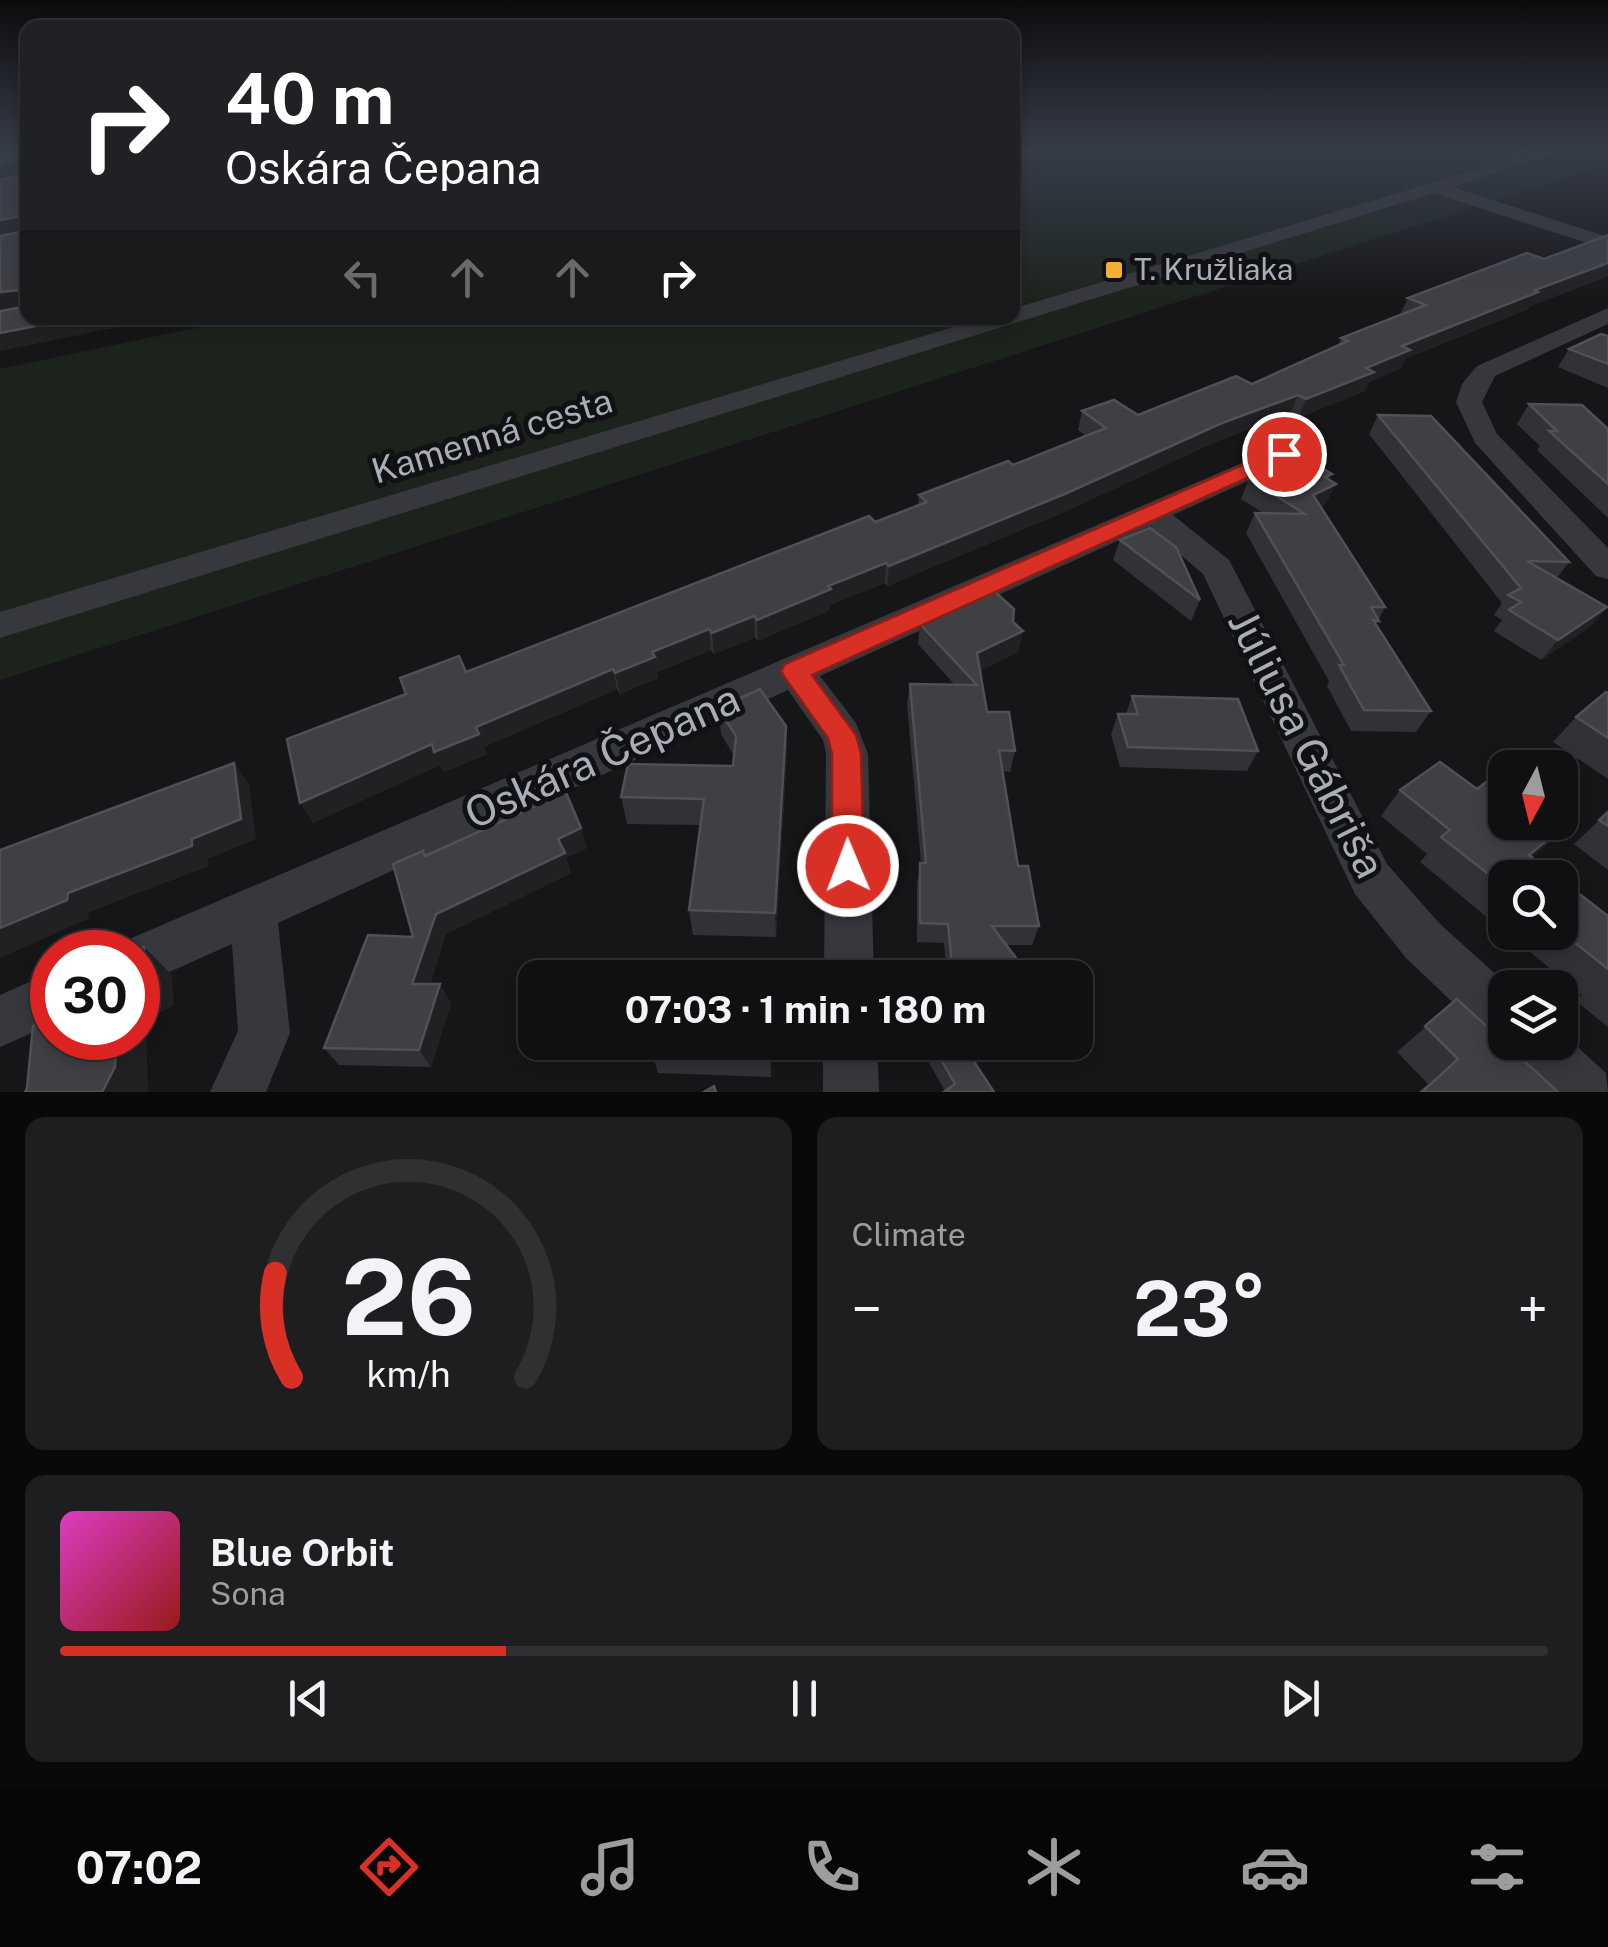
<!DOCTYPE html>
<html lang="en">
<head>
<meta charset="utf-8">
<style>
	body { margin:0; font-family:"Public Sans",sans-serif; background:#1e1e20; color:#f1f3f6; height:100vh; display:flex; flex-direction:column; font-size:38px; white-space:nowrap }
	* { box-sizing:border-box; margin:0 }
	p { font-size:32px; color:#9c9d9f }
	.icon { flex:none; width:55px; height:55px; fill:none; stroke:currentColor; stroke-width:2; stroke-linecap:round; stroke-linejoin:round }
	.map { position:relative; height:1092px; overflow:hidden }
	.panel { display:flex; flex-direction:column; gap:25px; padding:25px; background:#09090a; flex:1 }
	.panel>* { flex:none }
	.guide { position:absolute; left:20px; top:20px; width:1000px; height:305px; border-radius:20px; box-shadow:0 5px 15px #0003,0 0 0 2px #303032; background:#202124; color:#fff; overflow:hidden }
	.needle { width:65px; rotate:187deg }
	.fabs { position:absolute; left:1488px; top:750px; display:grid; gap:20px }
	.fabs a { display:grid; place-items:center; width:90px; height:90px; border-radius:20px; background:#101012; box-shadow:0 5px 15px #0003,0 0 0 2px #303032; font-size:50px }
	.speed { position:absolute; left:30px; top:930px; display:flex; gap:20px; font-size:50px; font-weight:700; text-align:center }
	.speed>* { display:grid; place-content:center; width:130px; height:130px; border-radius:50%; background:#101012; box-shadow:0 5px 15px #0003,0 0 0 2px #303032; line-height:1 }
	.speed .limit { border:15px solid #d22; background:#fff; color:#111 }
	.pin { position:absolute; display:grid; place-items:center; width:85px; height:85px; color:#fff; margin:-42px; border:5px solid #fff; border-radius:50%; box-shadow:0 2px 10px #0007 }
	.me { position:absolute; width:110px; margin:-55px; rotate:359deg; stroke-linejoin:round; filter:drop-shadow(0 0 8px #0008) }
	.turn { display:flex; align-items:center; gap:35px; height:210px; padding:0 40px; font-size:45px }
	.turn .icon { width:130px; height:130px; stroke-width:2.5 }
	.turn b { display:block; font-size:70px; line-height:85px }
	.lanes { display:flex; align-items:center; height:95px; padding:0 40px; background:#0003; justify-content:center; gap:50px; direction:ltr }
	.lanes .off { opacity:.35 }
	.big { font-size:75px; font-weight:700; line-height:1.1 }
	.panel .tile { flex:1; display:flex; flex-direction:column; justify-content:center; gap:15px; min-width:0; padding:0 35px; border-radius:20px; background:#1e1e20 }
	.panel .dial { align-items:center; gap:0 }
	.dial svg { height:260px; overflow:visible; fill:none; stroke:#303032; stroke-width:7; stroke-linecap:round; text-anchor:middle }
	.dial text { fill:#f1f3f6; stroke:none }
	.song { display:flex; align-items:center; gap:30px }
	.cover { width:120px; height:120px; border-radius:15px; background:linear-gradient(135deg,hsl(310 70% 55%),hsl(0 70% 35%)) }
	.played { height:10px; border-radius:5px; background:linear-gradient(90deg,#d93025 30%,#303032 30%) }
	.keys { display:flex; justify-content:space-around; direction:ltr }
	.heat { display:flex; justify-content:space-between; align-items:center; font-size:55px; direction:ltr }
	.panel .tiles { flex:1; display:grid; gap:25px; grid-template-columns:1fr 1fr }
	.tile:last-child { grid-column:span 2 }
	.trip { position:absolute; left:518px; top:960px; width:575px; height:100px; border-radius:20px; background:#101012; box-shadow:0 5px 15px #0003,0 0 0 2px #303032; font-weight:700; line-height:100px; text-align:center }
	.dock { display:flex; height:160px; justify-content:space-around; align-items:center; background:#060607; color:#9c9d9f }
	.dock .icon { width:70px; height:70px }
	.dock .on { color:#d93025 }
	.dock b { font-size:45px; color:#f1f3f6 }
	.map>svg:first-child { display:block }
	.green { fill:#1c231d }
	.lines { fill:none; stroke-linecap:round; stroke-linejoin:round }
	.minor { fill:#37383d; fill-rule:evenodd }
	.wall { fill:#323236 }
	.shaded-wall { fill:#212124 }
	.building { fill:#3f3f44; stroke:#4f5156; stroke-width:2.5 }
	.route { fill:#d93025; stroke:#8d1f18; stroke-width:2.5 }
	.poi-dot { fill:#f2b134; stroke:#111113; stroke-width:4 }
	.labels { text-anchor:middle; stroke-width:10; stroke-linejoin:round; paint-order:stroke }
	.far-poi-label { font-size:30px; fill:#a8adb8; stroke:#111113; text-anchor:start }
	.street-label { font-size:35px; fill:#a8adb8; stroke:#111113 }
	.near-street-label { font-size:42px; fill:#a8adb8; stroke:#111113 }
</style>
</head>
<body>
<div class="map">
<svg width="1608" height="1092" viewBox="0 0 1608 1092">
	<rect width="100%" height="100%" fill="#161618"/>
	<polygon class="green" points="1042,150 1608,150 1608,164 0,680 0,369 243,318 1012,318 1013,156"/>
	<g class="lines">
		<g class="minor">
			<polygon points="1541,150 1565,150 1452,187 1608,237 1608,250 1434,193 0,638 0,612 984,318 1012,318 1012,309"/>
			<polygon points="1608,308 1608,324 1495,376 1482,402 1497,434 1608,548 1608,579 1596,576 1475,443 1456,402 1462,384 1477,366"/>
			<polygon points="1284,445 1294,448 1298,454 1294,460 1173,515 1229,560 1387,864 1440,924 1511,988 1505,988 1506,1042 1487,1035 1406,958 1355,894 1203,574 1148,527 820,676 856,723 868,754 874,978 824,978 826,754 823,740 788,690 278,923 290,1033 266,1092 210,1092 238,1031 232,944 138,986 138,952 117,952 120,943"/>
			<polygon points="52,972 52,1024 0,1047 0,995"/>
			<polygon points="1560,1031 1606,1073 1608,1092 1547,1092 1514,1061 1507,1042 1560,1042"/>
			<polygon points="823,1042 877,1042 879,1092 823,1092"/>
		</g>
	</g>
	<g class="wall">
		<polygon points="1608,235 1608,276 1530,306 1528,309 1405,359 1401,368 1369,382 1365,391 1298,418 1290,414 1215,442 1062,513 887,586 885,583 830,605 830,610 758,641 755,637 714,654 711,650 657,672 658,678 620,694 617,689 484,747 487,754 444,772 440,765 313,823 466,672 918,506 919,495 1013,465 1086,436 1078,430 1082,411 1138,415 1252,384 1338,346 1341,338 1400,315 1408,298 1544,259"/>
		<polygon points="1608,336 1608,388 1558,367 1569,349"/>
		<polygon points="1529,404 1608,429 1608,518 1537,450 1540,446 1517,424"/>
		<polygon points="1378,415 1569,562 1557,578 1607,607 1590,627 1541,660 1494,631 1502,620 1494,615 1502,603 1369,434"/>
		<polygon points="1332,474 1329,480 1326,504 1321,506 1385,607 1376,625 1431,711 1416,732 1351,731 1327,686 1329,681 1246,533 1255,513 1263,513 1241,499 1249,479"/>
		<polygon points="1120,540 1200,600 1191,621 1113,560"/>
		<polygon points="1013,622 1023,631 1018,652 980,671 987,712 1015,751 1010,772 1002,771 1018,866 1039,926 1032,945 1006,945 946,968 944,943 917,942 917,883 921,863 907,704 910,684 954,684 918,644 920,624"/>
		<polygon points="1608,693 1608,779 1553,742 1576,717"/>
		<polygon points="1132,696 1258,751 1247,771 1120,767 1111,734 1118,714 1126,714"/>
		<polygon points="718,708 786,726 787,752 776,937 693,935 689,910 700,825 627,824 621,797 733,766 734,756 721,734"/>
		<polygon points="1477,789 1567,824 1542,849 1505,878 1505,932 1420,862 1427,854 1381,816 1400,790"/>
		<polygon points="1608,812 1608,870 1574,844"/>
		<polygon points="581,828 587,848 566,858 571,873 446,934 430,984 451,1003 431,1067 339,1065 324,1048 413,937 426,856"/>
		<polygon points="1560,879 1608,916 1608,1027 1576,1001 1582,995 1506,932 1560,932"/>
		<polygon points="1457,999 1558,1092 1418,1092 1428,1084 1397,1052"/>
		<polygon points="772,1042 771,1077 658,1073 653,1056"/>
		<polygon points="917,1042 993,1042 971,1057 994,1092 945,1091"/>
	</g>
	<g class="shaded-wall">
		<polygon points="20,160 27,173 0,178 0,164"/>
		<polygon points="22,216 28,231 0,235 0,220"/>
		<polygon points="1608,263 1608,276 1530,306 1528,309 1405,359 1401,368 1369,382 1365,391 1298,418 1306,399 1366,368 1402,346 1535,290"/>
		<polygon points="21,290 22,300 26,306 0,309 0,292"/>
		<polygon points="77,318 163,318 0,351 0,333"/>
		<polygon points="1298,395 1290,414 1215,442 1062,513 887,586 889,566 1222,423"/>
		<polygon points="1332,474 1325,489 1336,484 1326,504 1304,515 1313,495 1325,477"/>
		<polygon points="886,563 885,583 830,605 830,610 758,641 757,620 828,586"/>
		<polygon points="1607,607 1590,627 1541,660 1558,640"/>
		<polygon points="754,616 755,637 714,654 712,633"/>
		<polygon points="709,629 711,650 657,672 658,678 620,694 615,673 652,652"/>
		<polygon points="1023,631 1018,652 974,674 977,653"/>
		<polygon points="613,669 617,689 484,747 487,754 444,772 440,765 313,823 300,803 432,744"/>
		<polygon points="786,726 787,752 776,937 775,913"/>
		<polygon points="234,763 249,784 256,839 208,859 209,866 89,912 88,919 0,958 0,928 68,893 192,839"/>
		<polygon points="1567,824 1542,849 1507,878 1529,855"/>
		<polygon points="581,828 587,848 566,858 571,873 446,934 424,1002 412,984 436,914 558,839"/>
		<polygon points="144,947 172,975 174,1006 146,1019 148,1092 102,1092 116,1038 138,1038 138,982"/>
		<polygon points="440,984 451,1003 431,1067 419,1050"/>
		<polygon points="770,1042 772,1042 771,1077 770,1060"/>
		<polygon points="972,1042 993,1042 960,1065 965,1048"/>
	</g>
	<g class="building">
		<polygon points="0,150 28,150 28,304 22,300 21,290 0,292 0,236 24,231 22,216 0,220 0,180 24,174 20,160 0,164"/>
		<polygon points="1608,235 1608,263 1535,290 1538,292 1402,346 1410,350 1366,368 1374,372 1306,399 1298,395 1222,423 1067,493 889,566 886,563 828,586 831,589 757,620 754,616 712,633 709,629 652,652 655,657 615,673 613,669 476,727 479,734 434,752 432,744 300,803 287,739 406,694 400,678 459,656 466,672 869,516 875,522 927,502 919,495 1008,461 1013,465 1106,428 1082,411 1114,400 1138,415 1236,376 1252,384 1348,341 1341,338 1426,305 1408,298 1527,253 1544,259"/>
		<polygon points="28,306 28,318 77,318 0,333 0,311"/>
		<polygon points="1601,334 1608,336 1608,364 1569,349"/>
		<polygon points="1529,404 1582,405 1608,429 1608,484 1549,431 1557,431"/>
		<polygon points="1378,415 1431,416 1569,562 1527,561 1607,607 1558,640 1509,610 1521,602 1508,595 1521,588"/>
		<polygon points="1300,455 1332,474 1325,477 1336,484 1313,495 1385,607 1371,607 1379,621 1373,620 1431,711 1364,710 1339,665 1344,665 1255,513 1305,514 1249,479"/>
		<polygon points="1150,528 1176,547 1200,600 1120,540"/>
		<polygon points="994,591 1014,609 1013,622 1023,631 977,653 987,712 1009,712 1015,751 999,750 1018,866 1028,866 1039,926 992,926 1031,978 932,978 952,965 948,924 920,923 920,863 926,863 910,684 977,685 920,624"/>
		<polygon points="760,689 786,726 775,913 689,910 704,799 621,797 628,764 733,766 736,736 718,708"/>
		<polygon points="1606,692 1608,693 1608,738 1576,717"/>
		<polygon points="1132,696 1238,699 1258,751 1128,747 1118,714 1138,714"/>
		<polygon points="1440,762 1477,789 1498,773 1505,778 1505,822 1560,822 1560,818 1567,824 1529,855 1558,878 1505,878 1505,887 1441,837 1450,830 1400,790"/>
		<polygon points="234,763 241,819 192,839 192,846 68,893 67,900 0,928 0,850"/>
		<polygon points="564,788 581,828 558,839 565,853 436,914 412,984 440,984 419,1050 324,1048 368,935 413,937 393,864 423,851 425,856 540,804 538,800"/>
		<polygon points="1608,812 1608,826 1599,820"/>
		<polygon points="1560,879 1608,916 1608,969 1560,931"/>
		<polygon points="144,947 145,979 138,982 138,952 132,952"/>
		<polygon points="666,969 774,969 774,978 664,978"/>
		<polygon points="1457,999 1558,1092 1422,1092 1458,1059 1425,1026"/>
		<polygon points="52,1017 52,1038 116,1038 115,1067 102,1092 25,1092 27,1088 33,1026"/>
		<polygon points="655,1042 770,1042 770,1060 653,1056"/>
		<polygon points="931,1042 972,1042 965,1048 994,1092 944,1092 955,1084"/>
		<polygon points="714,1086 716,1092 704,1092"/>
	</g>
	<linearGradient id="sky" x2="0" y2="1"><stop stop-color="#0c0c0d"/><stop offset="0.5" stop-color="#363c48"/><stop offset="1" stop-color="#363c48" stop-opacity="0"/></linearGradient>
	<rect width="1608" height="302" fill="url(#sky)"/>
	<polygon class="route" points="1284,447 1294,454 1291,458 812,675 856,735 861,754 864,866 859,876 848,881 836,876 832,866 832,754 828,738 785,678 781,671 785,664"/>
	<rect class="poi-dot" x="1104" y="260" width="20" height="20" rx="5"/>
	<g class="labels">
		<g class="far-poi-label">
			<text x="1134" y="280">T. Kružliaka</text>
		</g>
		<g class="street-label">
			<text transform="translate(492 436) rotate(-17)" y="12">Kamenná cesta</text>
		</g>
		<g class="near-street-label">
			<text transform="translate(1307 744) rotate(63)" y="15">Júliusa Gábriša</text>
			<text transform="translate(602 756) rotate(-24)" y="15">Oskára Čepana</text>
		</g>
	</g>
</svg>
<div class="fabs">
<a><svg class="needle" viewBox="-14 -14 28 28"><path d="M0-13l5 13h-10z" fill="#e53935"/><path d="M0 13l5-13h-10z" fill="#9c9d9f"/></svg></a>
<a><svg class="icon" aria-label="search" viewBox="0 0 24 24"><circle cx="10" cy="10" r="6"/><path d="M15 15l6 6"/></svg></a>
<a><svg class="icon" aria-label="layers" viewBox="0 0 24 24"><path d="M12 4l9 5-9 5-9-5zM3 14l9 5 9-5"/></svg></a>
</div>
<div class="speed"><div class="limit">30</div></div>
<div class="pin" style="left:1284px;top:454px;background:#d93025"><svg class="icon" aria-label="arrive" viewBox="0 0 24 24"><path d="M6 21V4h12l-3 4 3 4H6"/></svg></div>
<svg class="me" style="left:848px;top:866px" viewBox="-20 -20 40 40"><circle r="17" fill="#d93025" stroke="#fff" stroke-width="3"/><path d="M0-11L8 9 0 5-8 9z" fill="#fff"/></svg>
<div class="trip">07:03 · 1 min · 180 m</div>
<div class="guide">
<div class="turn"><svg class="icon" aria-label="right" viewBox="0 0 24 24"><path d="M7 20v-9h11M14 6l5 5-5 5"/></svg><div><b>40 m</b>Oskára Čepana</div></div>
<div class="lanes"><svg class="icon off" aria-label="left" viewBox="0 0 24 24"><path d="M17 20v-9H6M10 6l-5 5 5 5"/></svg><svg class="icon off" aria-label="ahead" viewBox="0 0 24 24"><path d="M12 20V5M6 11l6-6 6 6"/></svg><svg class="icon off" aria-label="ahead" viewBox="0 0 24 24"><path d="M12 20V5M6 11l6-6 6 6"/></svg><svg class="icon" aria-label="right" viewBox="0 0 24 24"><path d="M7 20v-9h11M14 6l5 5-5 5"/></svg></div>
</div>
</div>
<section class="panel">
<div class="tiles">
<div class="tile dial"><svg viewBox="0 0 100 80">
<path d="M14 69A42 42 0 1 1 86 69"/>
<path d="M14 69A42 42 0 0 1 9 37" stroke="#d93025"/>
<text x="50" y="56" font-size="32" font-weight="700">26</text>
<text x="50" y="72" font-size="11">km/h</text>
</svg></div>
<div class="tile"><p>Climate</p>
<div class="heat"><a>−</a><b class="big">23°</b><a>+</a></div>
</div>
<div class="tile">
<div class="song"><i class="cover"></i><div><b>Blue Orbit</b><p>Sona</p></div></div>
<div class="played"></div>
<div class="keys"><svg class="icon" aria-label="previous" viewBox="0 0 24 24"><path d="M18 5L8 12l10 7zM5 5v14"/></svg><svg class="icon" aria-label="pause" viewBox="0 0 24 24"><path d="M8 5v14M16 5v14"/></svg><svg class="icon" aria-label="next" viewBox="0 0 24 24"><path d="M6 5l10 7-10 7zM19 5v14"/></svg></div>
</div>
</div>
</section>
<nav class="dock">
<b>07:02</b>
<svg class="icon on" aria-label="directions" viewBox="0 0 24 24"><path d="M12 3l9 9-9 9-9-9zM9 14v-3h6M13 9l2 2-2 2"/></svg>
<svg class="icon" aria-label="music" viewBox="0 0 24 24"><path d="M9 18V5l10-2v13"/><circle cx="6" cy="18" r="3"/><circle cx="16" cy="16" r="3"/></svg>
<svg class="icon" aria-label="phone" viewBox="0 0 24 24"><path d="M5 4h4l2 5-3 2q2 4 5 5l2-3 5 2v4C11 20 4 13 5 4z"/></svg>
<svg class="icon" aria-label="climate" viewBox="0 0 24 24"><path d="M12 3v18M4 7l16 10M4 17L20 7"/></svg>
<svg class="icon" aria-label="car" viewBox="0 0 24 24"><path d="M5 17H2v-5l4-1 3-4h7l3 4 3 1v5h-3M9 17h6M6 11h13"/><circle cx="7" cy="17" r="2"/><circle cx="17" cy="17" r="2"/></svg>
<svg class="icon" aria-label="filters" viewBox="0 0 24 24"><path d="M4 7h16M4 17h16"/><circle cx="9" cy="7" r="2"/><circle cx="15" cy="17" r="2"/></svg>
</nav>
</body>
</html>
